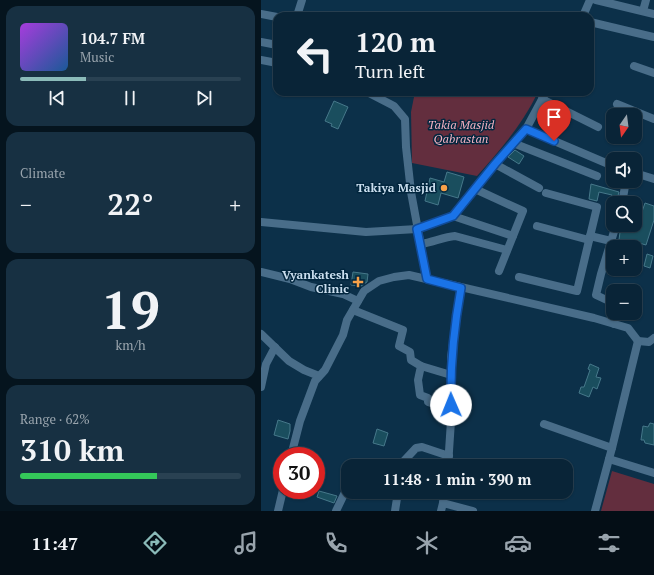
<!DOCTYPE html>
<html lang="en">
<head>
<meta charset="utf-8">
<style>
	body { margin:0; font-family:"PT Serif",serif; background:#173042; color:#f1f3f6; height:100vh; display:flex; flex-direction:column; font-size:15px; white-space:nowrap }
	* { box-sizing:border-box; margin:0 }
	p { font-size:13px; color:#99a4ad }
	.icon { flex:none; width:22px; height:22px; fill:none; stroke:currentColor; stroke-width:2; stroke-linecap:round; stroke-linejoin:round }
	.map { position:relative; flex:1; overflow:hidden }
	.drawer { display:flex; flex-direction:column; gap:6px; padding:6px; background:#05141e; width:261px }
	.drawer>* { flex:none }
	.guide { position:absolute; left:12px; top:12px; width:321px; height:84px; border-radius:12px; box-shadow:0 1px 3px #0004,0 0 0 1px #294152; background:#092437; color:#f1f3f6; overflow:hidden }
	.needle { width:26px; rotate:194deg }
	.controls { position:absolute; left:345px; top:108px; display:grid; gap:8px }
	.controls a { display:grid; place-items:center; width:36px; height:36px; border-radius:8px; background:#092437; box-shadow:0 1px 3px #0004,0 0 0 1px #294152; font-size:20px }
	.speed { position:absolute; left:12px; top:447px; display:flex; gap:8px; font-size:20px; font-weight:700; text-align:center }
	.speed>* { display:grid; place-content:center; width:52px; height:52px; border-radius:50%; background:#092437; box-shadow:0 1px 3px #0004,0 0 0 1px #294152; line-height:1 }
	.speed .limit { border:6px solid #d22; background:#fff; color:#111 }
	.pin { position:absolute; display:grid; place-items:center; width:34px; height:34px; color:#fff; margin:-41px -17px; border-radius:50% 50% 50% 0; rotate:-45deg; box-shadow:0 0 4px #0007 }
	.pin .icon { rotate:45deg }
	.me { position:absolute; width:44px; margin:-22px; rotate:359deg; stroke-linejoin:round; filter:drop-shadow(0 0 3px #0008) }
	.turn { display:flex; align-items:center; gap:14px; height:84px; padding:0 16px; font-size:18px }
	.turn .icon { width:52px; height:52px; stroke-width:2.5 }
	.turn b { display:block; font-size:28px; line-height:34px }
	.big { font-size:30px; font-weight:700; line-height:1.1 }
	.drawer .widget { flex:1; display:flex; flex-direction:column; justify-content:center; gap:6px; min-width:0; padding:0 14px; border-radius:12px; background:#173042 }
	.drawer .dial { align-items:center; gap:0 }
	.dial b { font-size:52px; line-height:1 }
	.song { display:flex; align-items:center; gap:12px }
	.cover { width:48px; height:48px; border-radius:6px; background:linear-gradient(135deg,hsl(280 70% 55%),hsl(210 70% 35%)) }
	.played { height:4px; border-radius:2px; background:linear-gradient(90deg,#8bbbb9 30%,#294152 30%) }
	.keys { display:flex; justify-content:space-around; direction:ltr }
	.heat { display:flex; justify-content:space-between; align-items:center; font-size:22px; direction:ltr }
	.charge { height:6px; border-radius:3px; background:linear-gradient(90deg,#34c759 62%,#294152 0) }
	.trip { position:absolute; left:80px; top:459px; width:232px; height:40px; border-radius:12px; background:#092437; box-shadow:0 1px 3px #0004,0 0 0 1px #294152; font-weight:700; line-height:40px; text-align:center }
	.tab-bar { display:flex; height:64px; justify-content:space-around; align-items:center; background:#040e16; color:#99a4ad }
	.tab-bar .icon { width:28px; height:28px }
	.tab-bar .on { color:#8bbbb9 }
	.tab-bar b { font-size:18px; color:#f1f3f6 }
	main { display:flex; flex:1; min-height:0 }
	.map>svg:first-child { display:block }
	.green { fill:#632e3e }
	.building { fill:#1a4e5e; stroke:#46788a }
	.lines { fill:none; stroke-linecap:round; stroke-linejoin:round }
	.minor { stroke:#496d89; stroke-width:8 }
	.route-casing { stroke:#114b97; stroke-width:10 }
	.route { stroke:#1a73e8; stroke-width:7 }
	.poi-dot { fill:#f7a149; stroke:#02263e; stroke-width:1.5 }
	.labels { text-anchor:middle; stroke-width:3; stroke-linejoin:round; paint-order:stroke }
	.park-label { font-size:12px; font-style:italic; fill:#f5b2c2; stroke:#02263e }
	.poi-label { font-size:12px; font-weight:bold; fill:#cadeee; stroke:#02263e; text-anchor:end }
</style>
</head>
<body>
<main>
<section class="drawer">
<div class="widget">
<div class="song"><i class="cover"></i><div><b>104.7 FM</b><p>Music</p></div></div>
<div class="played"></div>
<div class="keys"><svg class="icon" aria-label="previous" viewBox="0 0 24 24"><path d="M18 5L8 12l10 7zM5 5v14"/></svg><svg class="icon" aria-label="pause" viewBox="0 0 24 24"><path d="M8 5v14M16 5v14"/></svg><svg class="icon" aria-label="next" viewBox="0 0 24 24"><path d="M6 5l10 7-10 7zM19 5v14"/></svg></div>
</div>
<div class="widget"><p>Climate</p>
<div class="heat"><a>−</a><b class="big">22°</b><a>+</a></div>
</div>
<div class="widget dial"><b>19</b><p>km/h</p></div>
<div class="widget"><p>Range · 62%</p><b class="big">310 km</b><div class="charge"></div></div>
</section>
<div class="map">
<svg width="393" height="511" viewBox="0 0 393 511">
	<rect width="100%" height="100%" fill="#0c3049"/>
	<g class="green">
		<path d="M154 92H277C261 125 240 149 216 176L151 163 150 112Z"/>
		<polygon points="351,471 393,484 393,511 340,511"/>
	</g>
	<g class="building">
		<polygon points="73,101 87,107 77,129 70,126 71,124 64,121"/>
		<polygon points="254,150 263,156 258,164 247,157"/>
		<polygon points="186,172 203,177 197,198 180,193 177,205 164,201 169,178 183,182"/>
		<polygon points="330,184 358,192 356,199 350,197 351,195 338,192 336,201 328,199"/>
		<polygon points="384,203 393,206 393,220 385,245 371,241 369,247 357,247 360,225 375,229"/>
		<polygon points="386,254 392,256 389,268 383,266"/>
		<polygon points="92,272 107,274 106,282 100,286 90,285"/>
		<polygon points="329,364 338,368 335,377 340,378 336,389 332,387 328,397 318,393 320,387 323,387 329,370 327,369"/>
		<polygon points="17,420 29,424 29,431 27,439 13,435"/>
		<polygon points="389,423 393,424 393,445 384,443 383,440 380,440 382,426 387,427"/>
		<polygon points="116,429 127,433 123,446 112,443"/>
		<polygon points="58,491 76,496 73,503 56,497"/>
	</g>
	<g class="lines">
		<g class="minor">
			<polyline points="335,0 393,14"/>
			<polyline points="382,11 385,0"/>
			<polyline points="0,14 16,17"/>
			<polyline points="36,16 41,0"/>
			<polyline points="322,16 329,0"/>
			<polyline points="329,22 393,37"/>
			<polyline points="0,42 16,45"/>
			<polyline points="0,60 16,63"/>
			<polyline points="373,66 393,73"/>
			<polyline points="106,92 133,106 144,119 145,147 150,192 166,279"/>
			<polyline points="281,99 337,127"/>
			<polyline points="356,104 393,119"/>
			<polyline points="265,129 352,166"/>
			<polyline points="252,143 336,176"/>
			<polyline points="234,164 278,188"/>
			<polyline points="374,173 393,179"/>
			<polyline points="214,189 262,211 238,271"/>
			<polyline points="361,203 365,181"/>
			<polyline points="192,216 252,236"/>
			<polyline points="0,222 105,232 156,229 192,216 234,164 265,129 285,92"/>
			<polyline points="276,226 328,240"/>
			<polyline points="329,236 350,241"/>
			<path d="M160 244C172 242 183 237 194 236L246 250"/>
			<polyline points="0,272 29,279 50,287 82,294 97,301"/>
			<polyline points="258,277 316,291 336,207 285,193"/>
			<path d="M92 310 142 330 138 346 149 352 150 360 160 366 157 380 159 395 167 398V402C176 405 181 407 190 405"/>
			<polyline points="353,324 349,313 350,302 335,295 340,274 355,225"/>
			<polyline points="0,334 28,361 43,370 58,376"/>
			<polyline points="160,366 190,375"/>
			<polyline points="0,387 5,364 14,347"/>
			<polyline points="283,424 351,448"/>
			<polyline points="30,456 39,421 54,381 64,370 82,335 86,320 103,291 118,281 133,277 148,275 333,318 367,328 377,341 388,342 393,338"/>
			<polyline points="348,459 393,473"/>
			<polyline points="140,466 141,463 155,448 161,447 188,456"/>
			<polyline points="187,466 190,421 190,357 200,288"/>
			<polyline points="183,492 182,503 212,511"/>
			<polyline points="17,511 22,490"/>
			<polyline points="75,511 87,486"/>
			<polyline points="134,511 137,492"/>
			<polyline points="180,511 182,503"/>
			<polyline points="334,511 351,448 377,341"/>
		</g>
	</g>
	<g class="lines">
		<defs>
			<path id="route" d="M190 405C189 365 193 327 200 288L166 279 156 229 192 216 234 164 265 129 293 141"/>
		</defs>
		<use href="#route" class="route-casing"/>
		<use href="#route" class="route"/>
	</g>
	<g class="poi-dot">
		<circle cx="183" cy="188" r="4"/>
		<path d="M95 276h4v4h4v4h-4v4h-4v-4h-4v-4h4z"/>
	</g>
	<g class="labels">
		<g class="park-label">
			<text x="200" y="129">Takia Masjid<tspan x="200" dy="14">Qabrastan</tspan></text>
		</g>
		<g class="poi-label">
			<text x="175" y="192">Takiya Masjid</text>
			<text x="88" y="279">Vyankatesh<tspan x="88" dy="14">Clinic</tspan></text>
		</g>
	</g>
</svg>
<div class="controls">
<a><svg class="needle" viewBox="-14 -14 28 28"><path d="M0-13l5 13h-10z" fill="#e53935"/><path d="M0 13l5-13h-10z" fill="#99a4ad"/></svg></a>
<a><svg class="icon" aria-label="sound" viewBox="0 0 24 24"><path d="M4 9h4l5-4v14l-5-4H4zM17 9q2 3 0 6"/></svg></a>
<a><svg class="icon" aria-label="search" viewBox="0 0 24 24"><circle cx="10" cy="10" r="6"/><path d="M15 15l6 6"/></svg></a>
<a>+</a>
<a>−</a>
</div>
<div class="speed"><div class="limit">30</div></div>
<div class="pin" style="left:293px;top:141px;background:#d93025"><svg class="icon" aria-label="arrive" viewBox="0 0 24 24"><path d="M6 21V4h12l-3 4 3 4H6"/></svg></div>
<svg class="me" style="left:190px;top:405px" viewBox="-20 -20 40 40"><circle r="19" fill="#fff"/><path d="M0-13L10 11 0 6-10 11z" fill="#1a73e8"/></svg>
<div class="trip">11:48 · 1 min · 390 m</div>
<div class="guide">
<div class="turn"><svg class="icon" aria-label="left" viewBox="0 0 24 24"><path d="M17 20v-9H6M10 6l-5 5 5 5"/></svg><div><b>120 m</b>Turn left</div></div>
</div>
</div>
</main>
<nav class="tab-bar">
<b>11:47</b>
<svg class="icon on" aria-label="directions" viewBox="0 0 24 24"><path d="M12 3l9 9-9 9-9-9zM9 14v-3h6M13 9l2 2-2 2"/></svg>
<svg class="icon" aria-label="music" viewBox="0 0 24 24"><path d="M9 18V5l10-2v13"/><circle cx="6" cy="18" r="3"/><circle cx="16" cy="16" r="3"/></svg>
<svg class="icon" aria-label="phone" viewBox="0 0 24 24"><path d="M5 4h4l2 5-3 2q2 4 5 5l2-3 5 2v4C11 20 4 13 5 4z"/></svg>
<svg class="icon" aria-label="climate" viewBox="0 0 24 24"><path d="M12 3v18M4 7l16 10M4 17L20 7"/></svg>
<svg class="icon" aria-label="car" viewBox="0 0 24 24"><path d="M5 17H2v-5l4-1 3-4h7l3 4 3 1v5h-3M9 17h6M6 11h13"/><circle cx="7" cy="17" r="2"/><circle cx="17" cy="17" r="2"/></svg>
<svg class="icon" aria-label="filters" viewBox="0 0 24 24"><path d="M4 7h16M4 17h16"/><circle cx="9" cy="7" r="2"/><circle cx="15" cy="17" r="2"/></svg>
</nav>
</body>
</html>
